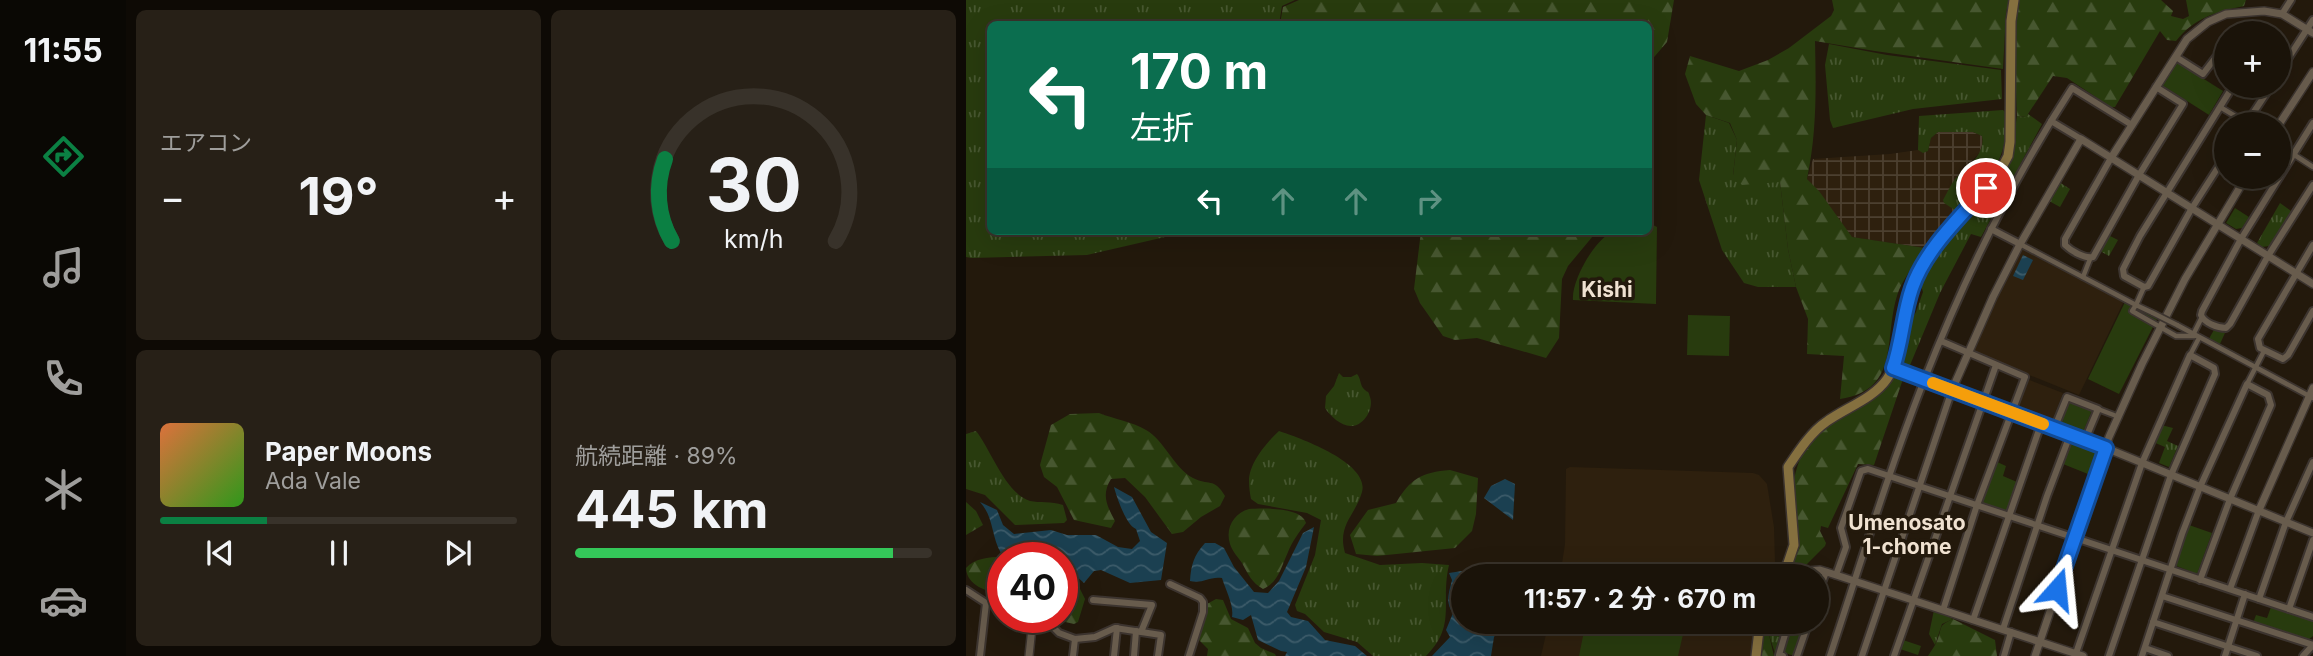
<!DOCTYPE html>
<html lang="ja">
<head>
<meta charset="utf-8">
<style>
	body { margin:0; font-family:Inter,"Noto Sans JP",sans-serif; background:#272017; color:#f1f3f6; height:100vh; display:flex; flex-direction:column; font-size:26px; white-space:nowrap }
	* { box-sizing:border-box; margin:0 }
	p { font-size:23px; color:#9f9e9c }
	.icon { flex:none; width:38px; height:38px; fill:none; stroke:currentColor; stroke-width:2; stroke-linecap:round; stroke-linejoin:round }
	.map { position:relative; flex:1; overflow:hidden }
	.details { display:flex; flex-direction:column; gap:10px; padding:10px; background:#0e0a05; width:840px }
	.details>* { flex:none }
	.hud { position:absolute; left:21px; top:21px; width:665px; height:214px; border-radius:10px; box-shadow:0 7px 28px #0002,0 0 0 2px #38322a; background:#0b6e4f; color:#fff; overflow:hidden }
	.controls { position:absolute; left:1248px; top:21px; display:grid; gap:14px }
	.controls a { display:grid; place-items:center; width:77px; height:77px; border-radius:50%; background:#1a1309; box-shadow:0 7px 28px #0002,0 0 0 2px #38322a; font-size:35px }
	.speed { position:absolute; left:21px; top:542px; display:flex; gap:14px; font-size:35px; font-weight:700; text-align:center }
	.speed>* { display:grid; place-content:center; width:91px; height:91px; border-radius:50%; background:#1a1309; box-shadow:0 7px 28px #0002,0 0 0 2px #38322a; line-height:1 }
	.speed .limit { border:10px solid #d22; background:#fff; color:#111 }
	.pin { position:absolute; display:grid; place-items:center; width:60px; height:60px; color:#fff; margin:-30px; border:4px solid #fff; border-radius:50%; box-shadow:0 2px 7px #0007 }
	.me { position:absolute; width:77px; margin:-38px; rotate:18deg; stroke-linejoin:round; filter:drop-shadow(0 0 5px #0008) }
	.turn { display:flex; align-items:center; gap:24px; height:147px; padding:0 28px; font-size:32px }
	.turn .icon { width:91px; height:91px; stroke-width:2.5 }
	.turn b { display:block; font-size:49px; line-height:60px }
	.lanes { display:flex; align-items:center; height:66px; padding:0 28px; background:#0003; justify-content:center; gap:35px; direction:ltr }
	.lanes .off { opacity:.35 }
	.big { font-size:52px; font-weight:700; line-height:1.1 }
	.details .tile { flex:1; display:flex; flex-direction:column; justify-content:center; gap:10px; min-width:0; padding:0 24px; border-radius:10px; background:#272017 }
	.details .dial { align-items:center; gap:0 }
	.dial svg { height:182px; overflow:visible; fill:none; stroke:#38322a; stroke-width:7; stroke-linecap:round; text-anchor:middle }
	.dial text { fill:#f1f3f6; stroke:none }
	.song { display:flex; align-items:center; gap:21px }
	.cover { width:84px; height:84px; border-radius:10px; background:linear-gradient(135deg,hsl(20 70% 55%),hsl(110 70% 35%)) }
	.played { height:7px; border-radius:4px; background:linear-gradient(90deg,#0b8043 30%,#38322a 30%) }
	.keys { display:flex; justify-content:space-around; direction:ltr }
	.heat { display:flex; justify-content:space-between; align-items:center; font-size:38px; direction:ltr }
	.charge { height:10px; border-radius:5px; background:linear-gradient(90deg,#34c759 89%,#38322a 0) }
	.details .tiles { flex:1; display:grid; gap:10px; grid-template-columns:repeat(2,1fr) }
	.trip { position:absolute; left:485px; top:564px; width:378px; height:70px; border-radius:35px; background:#1a1309; box-shadow:0 7px 28px #0002,0 0 0 2px #38322a; font-weight:700; line-height:70px; text-align:center }
	main { display:flex; flex:1; min-height:0 }
	.dock { display:flex; flex-direction:column; width:126px; justify-content:space-around; align-items:center; background:#0a0804; color:#9f9e9c }
	.dock .icon { width:49px; height:49px }
	.dock .selected { color:#0b8043 }
	.dock b { font-size:32px; color:#f1f3f6 }
	.map>svg:first-child { display:block }
	.industrial { fill:url(#industrial-grid) }
	.built { fill:#2e200e }
	.grass { fill:url(#grass-tufts) }
	.forest { fill:url(#forest-firs) }
	.green { fill:#283b0e }
	.water { fill:url(#water-waves) }
	.lines { fill:none; stroke-linecap:round; stroke-linejoin:round }
	.pedestrian-casing { stroke:#3c342f; stroke-width:8 }
	.minor-casing { stroke:#3c342f; stroke-width:10 }
	.tertiary-casing { stroke:#3c342f; stroke-width:10 }
	.primary-casing { stroke:#3c342f; stroke-width:12 }
	.pedestrian { stroke:#685c4d; stroke-width:4.5 }
	.minor { stroke:#685c4d; stroke-width:6 }
	.tertiary { stroke:#685c4d; stroke-width:7 }
	.primary { stroke:#85703f; stroke-width:9 }
	.pedestrian-bridge-casing { stroke:#3c342f; stroke-width:8; stroke-linecap:butt }
	.pedestrian-bridge { stroke:#685c4d; stroke-width:4.5 }
	.route-casing { stroke:#114b97; stroke-width:18 }
	.route { stroke:#1a73e8; stroke-width:12 }
	.slow { stroke:#f59e0b; stroke-width:12 }
	.labels { text-anchor:middle; stroke-width:7; stroke-linejoin:round; paint-order:stroke }
	.neighbourhood-label { font-size:21px; font-weight:bold; fill:#f0e2d1; stroke:#23190c }
</style>
</head>
<body>
<main>
<nav class="dock">
<b>11:55</b>
<svg class="icon selected" aria-label="directions" viewBox="0 0 24 24"><path d="M12 3l9 9-9 9-9-9zM9 14v-3h6M13 9l2 2-2 2"/></svg>
<svg class="icon" aria-label="music" viewBox="0 0 24 24"><path d="M9 18V5l10-2v13"/><circle cx="6" cy="18" r="3"/><circle cx="16" cy="16" r="3"/></svg>
<svg class="icon" aria-label="phone" viewBox="0 0 24 24"><path d="M5 4h4l2 5-3 2q2 4 5 5l2-3 5 2v4C11 20 4 13 5 4z"/></svg>
<svg class="icon" aria-label="climate" viewBox="0 0 24 24"><path d="M12 3v18M4 7l16 10M4 17L20 7"/></svg>
<svg class="icon" aria-label="car" viewBox="0 0 24 24"><path d="M5 17H2v-5l4-1 3-4h7l3 4 3 1v5h-3M9 17h6M6 11h13"/><circle cx="7" cy="17" r="2"/><circle cx="17" cy="17" r="2"/></svg>
</nav>
<section class="details">
<div class="tiles">
<div class="tile"><p>エアコン</p>
<div class="heat"><a>−</a><b class="big">19°</b><a>+</a></div>
</div>
<div class="tile dial"><svg viewBox="0 0 100 80">
<path d="M14 69A42 42 0 1 1 86 69"/>
<path d="M14 69A42 42 0 0 1 11 33" stroke="#0b8043"/>
<text x="50" y="56" font-size="32" font-weight="700">30</text>
<text x="50" y="72" font-size="11">km/h</text>
</svg></div>
<div class="tile">
<div class="song"><i class="cover"></i><div><b>Paper Moons</b><p>Ada Vale</p></div></div>
<div class="played"></div>
<div class="keys"><svg class="icon" aria-label="previous" viewBox="0 0 24 24"><path d="M18 5L8 12l10 7zM5 5v14"/></svg><svg class="icon" aria-label="pause" viewBox="0 0 24 24"><path d="M8 5v14M16 5v14"/></svg><svg class="icon" aria-label="next" viewBox="0 0 24 24"><path d="M6 5l10 7-10 7zM19 5v14"/></svg></div>
</div>
<div class="tile"><p>航続距離 · 89%</p><b class="big">445 km</b><div class="charge"></div></div>
</div>
</section>
<div class="map">
<svg width="1347" height="656" viewBox="0 0 1347 656">
	<defs>
		<pattern id="industrial-grid" width="8" height="8" patternUnits="userSpaceOnUse" patternTransform="scale(1.75)"><rect width="8" height="8" fill="#2e200e"/><path d="M0 4h8M4 0v8" fill="none" stroke="#4c4030"/></pattern>
		<pattern id="grass-tufts" width="24" height="20" patternUnits="userSpaceOnUse" patternTransform="scale(1.75)"><rect width="24" height="20" fill="#283b0e"/><path d="M3 7l-1-3M5 7V3M7 7l1-3M15 17l-1-3M17 17v-4M19 17l1-3" fill="none" stroke="#475730"/></pattern>
		<pattern id="forest-firs" width="22" height="20" patternUnits="userSpaceOnUse" patternTransform="scale(1.75)"><rect width="22" height="20" fill="#283b0e"/><path d="M5 1l3.5 6h-7zM16 11l3.5 6h-7z" fill="#475730"/></pattern>
		<pattern id="water-waves" width="16" height="10" patternUnits="userSpaceOnUse" patternTransform="scale(1.75)"><rect width="16" height="10" fill="#1b4051"/><path d="M0 5q4-4 8 0t8 0" fill="none" stroke="#3c5b69"/></pattern>
	</defs>
	<rect width="100%" height="100%" fill="#23190c"/>
	<polygon class="industrial" points="972,132 1007,132 1016,136 1017,142 1014,152 988,181 992,212 959,248 885,237 841,179 847,159 924,154 952,150 957,152 962,151 965,138"/>
	<g class="built">
		<polygon points="1055,248 1158,301 1113,395 1006,352"/>
		<polygon points="1061,379 1097,393 1085,423 1050,409"/>
		<polygon points="604,467 787,473 793,475 801,484 808,527 809,562 813,572 810,576 594,576 599,544 600,469"/>
		<polygon points="583,621 789,621 786,656 575,656"/>
	</g>
	<g class="grass">
		<polygon points="0,0 329,0 316,6 313,24 24,24 24,231 225,231 121,255 6,258 0,257"/>
		<polygon points="863,44 921,55 1035,70 1036,99 947,109 867,128 864,120 859,65"/>
		<path d="M1037 110 1039 112C1044 163 1022 177 992 212L978 203 977 200C981 193 984 186 989 179 1000 167 1020 155 1016 136L1007 132H972L965 138 962 151 957 153 952 150 953 116Z"/>
		<polygon points="1062,114 1076,124 1015,237 1005,234 974,293 942,370 933,367 942,326 950,312 957,292 954,282 957,273 993,225 1029,182 1048,136 1051,116 1059,117"/>
		<polygon points="740,115 763,123 771,140 767,175 814,182 822,249 830,287 792,287 778,283 756,250 733,180"/>
		<polygon points="1093,182 1104,189 1094,207 1083,201"/>
		<polygon points="1314,203 1325,211 1303,246 1296,247 1291,243"/>
		<polygon points="1142,235 1152,240 1143,256 1134,251"/>
		<path d="M373 373 377 377H385L391 374C395 379 394 384 397 388 402 394 402 389 404 397 408 408 399 425 386 426 376 427 364 416 359 408L360 396 368 386Z"/>
		<polygon points="1195,425 1207,428 1201,441 1212,446 1203,467 1193,463 1199,447 1187,442"/>
		<path d="M10 431C25 450 40 494 64 501 73 503 85 501 97 505L101 520 98 523 49 525 19 495 0 489V434Z"/>
		<path d="M313 431C334 438 404 463 396 492 389 516 371 525 379 553L414 565 456 563 483 565C474 603 491 625 460 656H407L391 642 358 632 339 614 331 611 329 605 349 555 355 520 341 513 292 504 285 499C284 494 283 487 283 481 283 463 300 443 313 431Z"/>
		<polygon points="968,610 987,619 976,624 969,645 963,634"/>
		<polygon points="805,621 818,621 809,653 803,635"/>
		<polygon points="826,621 840,621 828,656 817,652"/>
	</g>
	<g class="forest">
		<polygon points="333,0 708,0 701,42 683,63 682,24 314,24 317,7"/>
		<path d="M866 0H1043L1040 12 1037 69 909 51 849 41C850 88 851 132 841 179L853 191 886 237 959 248C951 261 939 276 933 290 916 334 937 390 874 399L878 356 841 354 842 319 830 287 822 249 814 182 776 185 767 176 771 140 764 123 740 115 730 104 719 74 724 56 773 71 802 60 823 48 865 16 868 10Z"/>
		<path d="M1053 0H1195L1207 11 1205 16 1217 19 1223 16 1220 0H1280L1278 6C1249 12 1228 18 1210 41L1201 40 1194 31 1149 107H1145L1101 78 1087 76 1060 117 1051 116 1048 40Z"/>
		<polygon points="455,231 634,231 627,236 602,266 596,279 593,338 580,358 511,338 489,340 477,336 454,303 448,289"/>
		<path d="M933 372 938 376 908 465 892 464 862 528 855 526 854 531 860 543 859 546 837 568H823C825 528 818 462 852 433 860 426 869 419 878 414 888 408 898 406 908 399 920 390 923 379 933 372Z"/>
		<path d="M133 413C148 419 167 422 180 430 198 440 208 468 227 478 242 486 248 477 259 496L254 506 235 517 217 532 206 534 179 497 159 478 145 479C135 495 141 506 149 521L145 528 108 520 91 487 78 477 74 465 85 425 104 414Z"/>
		<path d="M484 470 512 478 510 514 506 531 489 548 411 556 390 554 384 535 402 510 430 503C444 479 456 472 484 470Z"/>
		<polygon points="0,502 10,511 17,525 0,535"/>
		<path d="M283 509C297 508 336 507 340 523 333 532 326 542 322 552 315 567 313 582 297 589 286 583 282 574 276 563 272 557 266 551 264 544 259 528 268 513 283 509Z"/>
		<path d="M58 557 63 558H37V593C21 592 1 586 0 568 13 553 39 558 58 557Z"/>
		<polygon points="96,578 110,581 119,599 112,622 108,624 95,621 91,618 96,618"/>
		<polygon points="250,599 257,600 265,619 282,628 289,643 295,648 309,654 310,656 241,656 242,649 233,640 234,627 241,604"/>
		<path d="M987 619 1029 640 1031 656H962C965 651 969 646 971 641 977 627 971 626 987 619Z"/>
		<polygon points="797,621 805,621 803,635 808,656 794,656"/>
	</g>
	<g class="green">
		<polygon points="1211,62 1257,91 1243,115 1196,85"/>
		<polygon points="1269,208 1283,217 1276,228 1270,229 1260,223"/>
		<path d="M683 223 691 227 690 304 607 300C605 281 630 236 649 231 659 228 672 231 682 231Z"/>
		<polygon points="1159,302 1191,319 1153,394 1122,379"/>
		<polygon points="722,315 764,316 763,356 721,355"/>
		<polygon points="1249,328 1259,333 1254,344 1288,362 1285,368 1240,344"/>
		<polygon points="1103,401 1126,410 1116,435 1094,426"/>
		<polygon points="1106,440 1131,450 1122,474 1097,464"/>
		<polygon points="1029,461 1040,466 1037,476 1051,482 1041,511 1015,503"/>
		<polygon points="1223,525 1246,533 1231,574 1208,565"/>
		<polygon points="1305,607 1347,621 1347,636 1342,640 1287,623 1290,615 1301,618"/>
		<polygon points="620,621 678,621 718,630 712,656 613,656"/>
		<polygon points="937,640 955,646 952,655 934,649"/>
	</g>
	<g class="water">
		<polygon points="1057,255 1067,260 1057,280 1047,276"/>
		<polygon points="539,479 549,484 547,520 518,498 525,486"/>
		<path d="M148 487 166 497 185 532 201 543 195 580 164 583 135 570 128 571 118 583 108 574H96V558H74L69 552 62 549 46 555 35 553C25 536 28 517 14 502L31 510 37 525 48 534 85 530 101 535H130L152 547 166 549 174 541 170 529C160 525 151 498 148 487Z"/>
		<path d="M348 527 340 567 321 612 325 617 342 621 359 640 389 646 401 656H319L321 652 315 651 292 640 285 615 277 620 266 617C268 605 260 591 256 578 243 576 237 584 224 581 225 565 228 555 239 543H249L258 548 268 567 288 592 302 593 313 581 337 533Z"/>
		<path d="M496 571 504 576H497V621H531L533 630 528 637 525 656H466L484 637 480 630 487 613C479 602 483 593 486 580L483 573Z"/>
	</g>
	<g class="lines">
		<defs>
			<g id="pedestrian">
				<polyline points="1254,107 1281,123"/>
				<polyline points="1327,154 1347,167"/>
				<polyline points="1054,244 1170,305 1178,287"/>
				<polyline points="1117,277 1124,259"/>
				<polyline points="1187,313 1170,305 1166,311 1210,336 1229,336"/>
				<polyline points="1211,325 1347,398"/>
				<polyline points="1227,335 1236,317"/>
				<polyline points="1224,355 1233,338"/>
				<polyline points="1281,384 1298,351"/>
				<polyline points="1132,409 1153,417"/>
			</g>
			<g id="minor">
				<polyline points="1316,14 1325,0"/>
				<polyline points="1312,50 1323,57"/>
				<polyline points="1210,57 1237,74 1250,57 1260,50"/>
				<polyline points="1312,74 1347,20"/>
				<polyline points="1085,121 1115,139"/>
				<path d="M1347 123 1275 239 1236 311 1235 315C1238 323 1252 328 1260 328L1264 324 1302 256 1347 185"/>
				<polyline points="1280,124 1305,86"/>
				<polyline points="1260,155 1226,208 1182,286 1178,287 1158,276 1157,269 1174,236 1267,86"/>
				<path d="M1145 158 1099 239V245C1105 251 1119 259 1127 257L1173 175 1217 104 1190 87"/>
				<polyline points="1025,229 1054,244"/>
				<polyline points="1347,245 1292,339 1294,348 1317,359 1322,355 1347,311"/>
				<polyline points="975,341 1059,377 1011,505 977,610"/>
				<polyline points="927,368 958,380"/>
				<polyline points="1088,429 1101,397 1132,409 1119,440"/>
				<polyline points="870,575 880,547 875,528 895,471 902,469 1347,617"/>
				<polyline points="204,584 234,598 237,602 237,612 223,656"/>
				<polyline points="1264,589 1293,510"/>
				<polyline points="0,590 20,603 37,602"/>
				<polyline points="1196,596 1347,645"/>
				<polyline points="850,599 860,572"/>
				<polyline points="1293,599 1320,522 1347,462"/>
				<polyline points="127,600 186,605 175,632"/>
				<polyline points="1323,609 1347,540"/>
				<polyline points="78,618 93,633 109,639 129,637 149,628 195,635 192,656"/>
				<polyline points="1007,620 1075,424"/>
				<polyline points="1187,622 1291,656"/>
				<polyline points="1037,629 1081,496 1104,435"/>
				<polyline points="1179,648 1202,656"/>
				<polyline points="14,656 20,603"/>
				<polyline points="107,656 109,639"/>
				<polyline points="148,656 151,628"/>
				<polyline points="168,656 170,631"/>
				<polyline points="817,656 813,655 823,621"/>
				<polyline points="831,656 843,621"/>
				<path d="M864 656C894 565 922 473 957 383 997 281 1046 180 1106 88L1166 125"/>
				<polyline points="896,656 986,390"/>
				<polyline points="928,656 1030,365"/>
				<polyline points="1038,656 1045,632"/>
				<polyline points="1109,656 1176,463 1224,355 1248,368 1249,374 1205,475 1143,656"/>
				<polyline points="1176,656 1216,534 1234,487 1281,384 1302,395 1305,405 1264,499 1234,580"/>
				<polyline points="1259,656 1279,594"/>
				<polyline points="1337,656 1347,645"/>
			</g>
			<g id="tertiary">
				<polyline points="1312,126 1347,72"/>
				<polyline points="1145,158 1221,39 1242,22 1260,14 1298,11 1316,14 1347,33"/>
				<polyline points="958,380 1140,448 1347,533"/>
				<polyline points="986,390 1027,297 1053,246 1115,139 1347,284"/>
				<polyline points="1293,510 1347,388"/>
				<polyline points="816,573 854,570 870,575 1117,656"/>
				<polyline points="63,656 67,618"/>
				<polyline points="1069,656 1143,437 1176,364 1219,279 1280,177"/>
			</g>
			<g id="primary">
				<path d="M814 576 822 563 828 545 822 467C832 452 845 432 860 422 879 408 907 399 921 379 939 353 936 316 947 286 961 245 1006 205 1034 171L1042 156 1044 142 1045 21 1048 0"/>
				<polyline points="790,656 794,621"/>
			</g>
		</defs>
		<use href="#pedestrian" class="pedestrian-casing"/>
		<use href="#minor" class="minor-casing"/>
		<use href="#tertiary" class="tertiary-casing"/>
		<use href="#primary" class="primary-casing"/>
		<use href="#pedestrian" class="pedestrian"/>
		<use href="#minor" class="minor"/>
		<use href="#tertiary" class="tertiary"/>
		<use href="#primary" class="primary"/>
		<defs>
			<polyline id="pedestrian-bridge" points="1187,313 1211,325"/>
		</defs>
		<use href="#pedestrian-bridge" class="pedestrian-bridge-casing"/>
		<use href="#pedestrian-bridge" class="pedestrian-bridge"/>
	</g>
	<g class="lines">
		<defs>
			<path id="route" d="M1020 188C993 218 959 250 946 288 937 314 936 342 927 368L1140 448 1091 589"/>
		</defs>
		<use href="#route" class="route-casing"/>
		<use href="#route" class="route"/>
		<polyline class="slow" points="967,383 1077,424"/>
	</g>
	<g class="labels">
		<g class="neighbourhood-label">
			<text x="641" y="297">Kishi</text>
			<text x="941" y="530">Umenosato<tspan x="941" dy="24">1-chome</tspan></text>
		</g>
	</g>
</svg>
<div class="controls">
<a>+</a>
<a>−</a>
</div>
<div class="speed"><div class="limit">40</div></div>
<div class="pin" style="left:1020px;top:188px;background:#d93025"><svg class="icon" aria-label="arrive" viewBox="0 0 24 24"><path d="M6 21V4h12l-3 4 3 4H6"/></svg></div>
<svg class="me" style="left:1091px;top:589px" viewBox="-20 -20 40 40"><path d="M0-17L14 15 0 8-14 15z" fill="#1a73e8" stroke="#fff" stroke-width="4"/></svg>
<div class="trip">11:57 · 2 分 · 670 m</div>
<div class="hud">
<div class="turn"><svg class="icon" aria-label="left" viewBox="0 0 24 24"><path d="M17 20v-9H6M10 6l-5 5 5 5"/></svg><div><b>170 m</b>左折</div></div>
<div class="lanes"><svg class="icon" aria-label="left" viewBox="0 0 24 24"><path d="M17 20v-9H6M10 6l-5 5 5 5"/></svg><svg class="icon off" aria-label="ahead" viewBox="0 0 24 24"><path d="M12 20V5M6 11l6-6 6 6"/></svg><svg class="icon off" aria-label="ahead" viewBox="0 0 24 24"><path d="M12 20V5M6 11l6-6 6 6"/></svg><svg class="icon off" aria-label="right" viewBox="0 0 24 24"><path d="M7 20v-9h11M14 6l5 5-5 5"/></svg></div>
</div>
</div>
</main>
</body>
</html>
